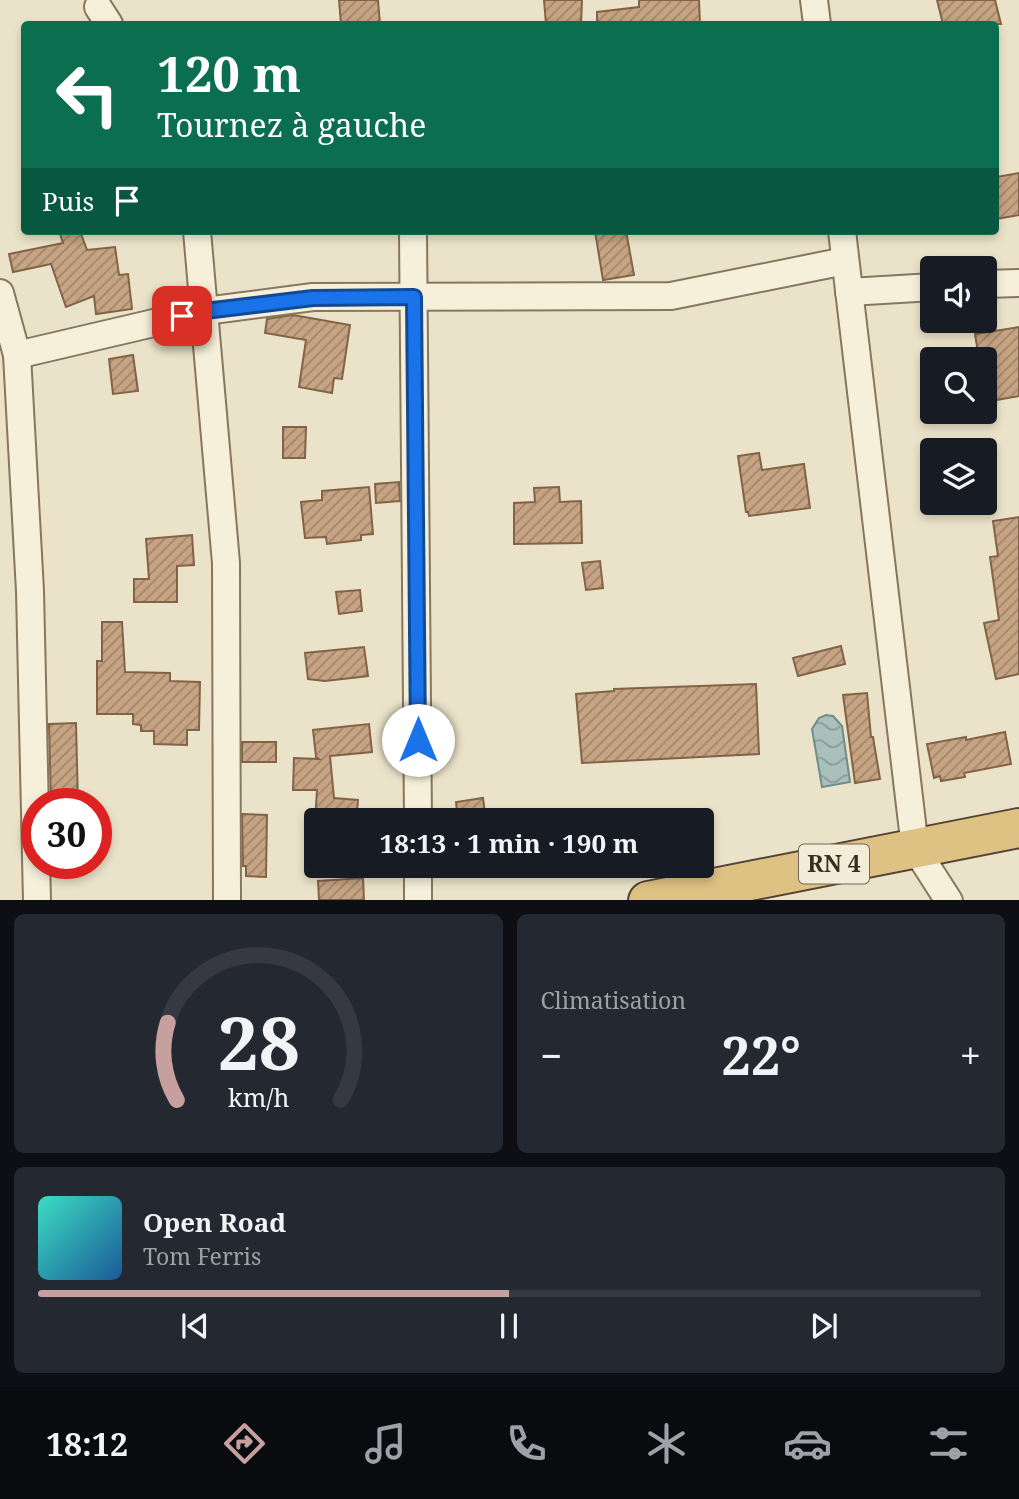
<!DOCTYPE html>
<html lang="fr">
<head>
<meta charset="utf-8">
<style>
	body { margin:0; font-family:"Noto Serif",serif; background:#242831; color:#f1f3f6; height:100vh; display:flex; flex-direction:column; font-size:26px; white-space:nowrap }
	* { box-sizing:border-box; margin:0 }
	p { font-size:23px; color:#9ea1a6 }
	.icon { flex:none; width:38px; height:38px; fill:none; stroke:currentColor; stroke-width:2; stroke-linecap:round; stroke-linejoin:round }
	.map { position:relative; height:900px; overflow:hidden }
	.panel { display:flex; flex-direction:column; gap:14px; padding:14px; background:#0d0f14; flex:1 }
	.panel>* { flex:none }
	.guide { position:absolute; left:21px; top:21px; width:978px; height:214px; border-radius:7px; box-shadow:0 4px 10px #0003; background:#0b6e4f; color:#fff; overflow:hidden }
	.controls { position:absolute; left:920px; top:256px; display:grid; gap:14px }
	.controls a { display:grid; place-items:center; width:77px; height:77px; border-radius:7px; background:#171b24; box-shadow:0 4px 10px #0003; font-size:35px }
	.speed { position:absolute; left:21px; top:788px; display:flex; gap:14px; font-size:35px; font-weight:700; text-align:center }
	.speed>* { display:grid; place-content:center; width:91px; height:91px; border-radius:50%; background:#171b24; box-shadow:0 4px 10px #0003; line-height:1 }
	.speed .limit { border:10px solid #d22; background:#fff; color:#111 }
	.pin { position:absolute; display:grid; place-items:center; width:60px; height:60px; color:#fff; margin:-30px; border-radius:14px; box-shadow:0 4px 10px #0006 }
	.me { position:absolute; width:77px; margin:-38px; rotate:0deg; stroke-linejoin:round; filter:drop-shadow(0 0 5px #0008) }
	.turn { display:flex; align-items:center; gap:24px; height:147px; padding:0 21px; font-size:32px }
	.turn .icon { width:91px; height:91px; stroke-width:2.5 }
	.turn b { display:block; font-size:49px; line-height:60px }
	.then { display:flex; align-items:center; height:66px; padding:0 21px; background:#0003; gap:14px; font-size:26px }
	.big { font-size:52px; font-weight:700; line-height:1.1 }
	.panel .tile { flex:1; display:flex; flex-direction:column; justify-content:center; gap:10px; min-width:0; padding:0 24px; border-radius:10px; background:#242831 }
	.panel .dial { align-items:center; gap:0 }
	.dial svg { height:182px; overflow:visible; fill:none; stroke:#363941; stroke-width:7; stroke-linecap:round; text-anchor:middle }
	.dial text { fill:#f1f3f6; stroke:none }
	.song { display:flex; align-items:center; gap:21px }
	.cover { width:84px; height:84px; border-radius:10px; background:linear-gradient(135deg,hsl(170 70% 55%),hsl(210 70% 35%)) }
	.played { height:7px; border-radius:4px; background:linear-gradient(90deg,#c5a09f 50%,#363941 50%) }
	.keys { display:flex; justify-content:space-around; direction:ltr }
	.heat { display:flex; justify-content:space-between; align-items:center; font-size:38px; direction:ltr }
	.panel .tiles { flex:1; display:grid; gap:14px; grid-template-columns:1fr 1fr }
	.tile:last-child { grid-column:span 2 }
	.trip { position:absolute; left:304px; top:808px; width:410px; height:70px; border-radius:7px; background:#171b24; box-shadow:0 4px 10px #0003; font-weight:700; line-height:70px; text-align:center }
	.menu { display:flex; height:112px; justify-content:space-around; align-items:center; background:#090b0e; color:#9ea1a6 }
	.menu .icon { width:49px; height:49px }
	.menu .selected { color:#c5a09f }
	.menu b { font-size:32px; color:#f1f3f6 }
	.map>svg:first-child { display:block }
	.water { fill:url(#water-waves); stroke:#708e89; stroke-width:2 }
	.building { fill:url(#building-hatch); stroke:#836347; stroke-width:2 }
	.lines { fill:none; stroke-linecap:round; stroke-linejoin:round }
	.minor-casing { stroke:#86775f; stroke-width:30 }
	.trunk-casing { stroke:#544533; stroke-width:42 }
	.minor { stroke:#f6f0db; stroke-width:26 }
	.trunk { stroke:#dec284; stroke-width:38 }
	.route-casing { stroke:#114b97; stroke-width:18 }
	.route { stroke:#1a73e8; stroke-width:12 }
	.labels { text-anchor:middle; stroke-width:7; stroke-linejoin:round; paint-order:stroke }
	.shield { fill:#f3edd8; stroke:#706758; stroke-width:2 }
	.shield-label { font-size:23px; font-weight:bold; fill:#382e21 }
</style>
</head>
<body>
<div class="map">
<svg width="1019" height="901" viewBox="0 0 1019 901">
	<defs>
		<pattern id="water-waves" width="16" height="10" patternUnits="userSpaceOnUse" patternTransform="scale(1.75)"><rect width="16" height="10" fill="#a9c0bb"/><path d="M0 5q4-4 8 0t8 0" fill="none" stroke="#8b9c98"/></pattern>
		<pattern id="building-hatch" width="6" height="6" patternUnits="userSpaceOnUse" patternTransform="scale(1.75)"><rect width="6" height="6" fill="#c6a382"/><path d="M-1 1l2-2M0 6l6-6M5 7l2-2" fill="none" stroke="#a2856a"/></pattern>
	</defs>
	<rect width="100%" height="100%" fill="#ebe3c9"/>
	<polygon class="water" points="826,715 833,716 842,726 850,782 822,787 812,729 819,718"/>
	<g class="building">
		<polygon points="339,0 378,0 380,24 341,24"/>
		<polygon points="544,0 582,0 581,24 546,24"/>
		<polygon points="639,0 699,0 700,24 597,24 597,12 639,7"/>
		<polygon points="937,0 995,0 1001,24 943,24"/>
		<polygon points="1019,173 1019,215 996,219 996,177"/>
		<polygon points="59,231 80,231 87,250 115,247 119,275 128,274 132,309 96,314 94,296 66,307 51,264 13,272 9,254 63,243"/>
		<polygon points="595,231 626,231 634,275 603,280"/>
		<polygon points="293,315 350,325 342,379 334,378 332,393 299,387 306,340 265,333 267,319"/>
		<polygon points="1019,327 1019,396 985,402 985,359 979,359 975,334"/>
		<polygon points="133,355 138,391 113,394 109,359"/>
		<polygon points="283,427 306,427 305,458 283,458"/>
		<polygon points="759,453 762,470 804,464 810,508 749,516 748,512 746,512 738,456"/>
		<polygon points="399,482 400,501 376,503 375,484"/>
		<polygon points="369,487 373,534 361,535 361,540 327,544 326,537 305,538 301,502 322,500 322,491"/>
		<polygon points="559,487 560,502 581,501 582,543 514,544 514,503 535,502 534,488"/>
		<polygon points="1019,517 1019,674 996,679 984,623 999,620 990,557 998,556 993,521"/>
		<polygon points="192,535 194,565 177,566 177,602 134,602 134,579 149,579 146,539"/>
		<polygon points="600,561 603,588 586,590 582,563"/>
		<polygon points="360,590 362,611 339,614 336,592"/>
		<polygon points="102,622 122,622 125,672 170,673 170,681 200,682 199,730 187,730 187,745 154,744 154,731 141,731 141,725 133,724 133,714 97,714 97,661 102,661"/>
		<polygon points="841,646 845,664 798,676 793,658"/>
		<polygon points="364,647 368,676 325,681 308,679 305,653"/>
		<polygon points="756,684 759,754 582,763 576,694 614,691 614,689"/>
		<polygon points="867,693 871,737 873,737 880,779 855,783 843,695"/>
		<polygon points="76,723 78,803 51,803 49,724"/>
		<polygon points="369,724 372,752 330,756 334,798 358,800 356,821 315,821 317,790 293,790 294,758 319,759 316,757 313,730"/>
		<polygon points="1005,732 1011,764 964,773 965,777 941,781 940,776 934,778 927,744 966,737 966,740"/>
		<rect x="242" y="742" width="34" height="20"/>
		<polygon points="483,798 486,821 458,821 456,802"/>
		<polygon points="242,814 267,815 266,877 246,876 246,866 243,866"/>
		<polygon points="363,878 364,900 319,900 318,881"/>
	</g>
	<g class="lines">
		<defs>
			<g id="minor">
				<polyline points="814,0 817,24"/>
				<polyline points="98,7 109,24"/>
				<polyline points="197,231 226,563 227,901"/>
				<polyline points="413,231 418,821"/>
				<polyline points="842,231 915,848 949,901"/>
				<polyline points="985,284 1019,283"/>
				<polyline points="849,292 933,287"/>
				<polyline points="0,293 17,355 30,591 37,901"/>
				<polyline points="17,355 205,311 313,297 671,296 845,261"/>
				<polyline points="418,866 418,901"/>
			</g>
			<polyline id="trunk" points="648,901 1019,828"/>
		</defs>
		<use href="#minor" class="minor-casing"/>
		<use href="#trunk" class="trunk-casing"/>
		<use href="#minor" class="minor"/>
		<use href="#trunk" class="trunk"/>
	</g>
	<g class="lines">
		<defs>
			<polyline id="route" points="182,316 205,311 313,298 414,297 418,740"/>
		</defs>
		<use href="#route" class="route-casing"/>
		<use href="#route" class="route"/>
	</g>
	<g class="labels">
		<rect class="shield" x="799" y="844.5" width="70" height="39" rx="5"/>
		<g class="shield-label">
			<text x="834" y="872">RN 4</text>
		</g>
	</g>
</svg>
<div class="controls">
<a><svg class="icon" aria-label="sound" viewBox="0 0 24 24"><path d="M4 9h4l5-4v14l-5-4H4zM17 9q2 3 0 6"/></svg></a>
<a><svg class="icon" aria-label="search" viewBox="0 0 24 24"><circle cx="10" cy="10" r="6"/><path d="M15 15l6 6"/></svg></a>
<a><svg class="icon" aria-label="layers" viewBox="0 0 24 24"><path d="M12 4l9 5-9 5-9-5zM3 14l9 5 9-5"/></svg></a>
</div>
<div class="speed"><div class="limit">30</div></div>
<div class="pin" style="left:182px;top:316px;background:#d93025"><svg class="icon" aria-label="arrive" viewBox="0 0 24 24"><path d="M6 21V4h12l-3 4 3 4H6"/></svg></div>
<svg class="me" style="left:418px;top:740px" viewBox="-20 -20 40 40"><circle r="19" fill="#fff"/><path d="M0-13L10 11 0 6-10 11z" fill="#1a73e8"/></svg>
<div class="trip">18:13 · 1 min · 190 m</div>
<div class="guide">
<div class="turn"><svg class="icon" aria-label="left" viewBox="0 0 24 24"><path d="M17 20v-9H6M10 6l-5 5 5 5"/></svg><div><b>120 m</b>Tournez à gauche</div></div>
<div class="then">Puis<svg class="icon" aria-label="arrive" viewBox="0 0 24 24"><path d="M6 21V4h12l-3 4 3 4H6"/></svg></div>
</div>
</div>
<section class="panel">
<div class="tiles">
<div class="tile dial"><svg viewBox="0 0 100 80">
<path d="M14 69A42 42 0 1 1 86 69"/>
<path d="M14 69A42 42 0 0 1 10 35" stroke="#c5a09f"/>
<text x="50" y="56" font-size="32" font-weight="700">28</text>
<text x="50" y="72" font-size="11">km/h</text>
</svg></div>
<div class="tile"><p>Climatisation</p>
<div class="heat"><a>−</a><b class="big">22°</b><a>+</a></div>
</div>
<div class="tile">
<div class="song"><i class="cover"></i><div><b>Open Road</b><p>Tom Ferris</p></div></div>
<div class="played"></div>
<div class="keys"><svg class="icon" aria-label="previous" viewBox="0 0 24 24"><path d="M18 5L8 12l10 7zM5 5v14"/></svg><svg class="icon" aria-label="pause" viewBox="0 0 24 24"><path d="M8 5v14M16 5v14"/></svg><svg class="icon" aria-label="next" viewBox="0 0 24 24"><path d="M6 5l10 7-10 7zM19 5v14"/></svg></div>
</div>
</div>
</section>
<nav class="menu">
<b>18:12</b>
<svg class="icon selected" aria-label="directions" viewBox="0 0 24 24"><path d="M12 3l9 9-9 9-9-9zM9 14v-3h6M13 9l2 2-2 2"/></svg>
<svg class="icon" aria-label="music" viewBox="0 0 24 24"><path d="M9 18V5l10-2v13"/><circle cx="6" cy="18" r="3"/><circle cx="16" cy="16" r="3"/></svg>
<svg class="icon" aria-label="phone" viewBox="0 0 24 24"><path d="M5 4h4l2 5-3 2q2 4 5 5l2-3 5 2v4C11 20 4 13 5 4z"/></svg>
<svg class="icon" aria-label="climate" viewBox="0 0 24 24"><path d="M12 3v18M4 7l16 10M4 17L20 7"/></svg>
<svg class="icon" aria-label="car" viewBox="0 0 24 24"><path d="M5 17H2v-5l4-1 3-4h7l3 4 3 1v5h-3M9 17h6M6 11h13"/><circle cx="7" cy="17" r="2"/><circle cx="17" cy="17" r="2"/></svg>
<svg class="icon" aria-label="filters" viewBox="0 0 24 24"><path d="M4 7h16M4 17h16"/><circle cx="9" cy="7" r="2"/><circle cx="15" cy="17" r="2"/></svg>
</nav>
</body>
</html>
